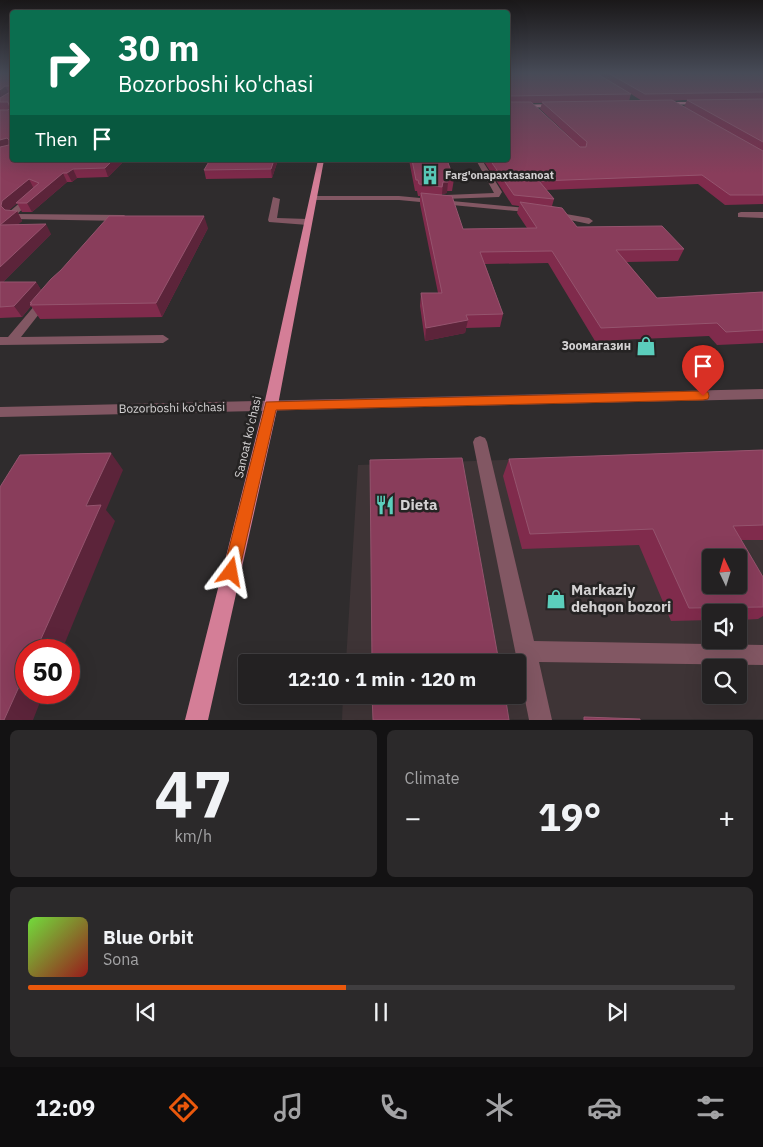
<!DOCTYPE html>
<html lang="en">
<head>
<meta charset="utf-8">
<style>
	body { margin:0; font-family:"IBM Plex Sans",sans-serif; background:#2b292a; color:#f1f3f6; height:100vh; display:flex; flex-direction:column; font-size:19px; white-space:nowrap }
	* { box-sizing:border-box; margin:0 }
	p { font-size:16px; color:#a3a3a5 }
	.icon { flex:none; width:28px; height:28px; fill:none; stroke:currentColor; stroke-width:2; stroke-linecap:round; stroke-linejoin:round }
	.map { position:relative; height:720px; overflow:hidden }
	.side { display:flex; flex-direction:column; gap:10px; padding:10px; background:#131213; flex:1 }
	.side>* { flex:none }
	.banner { position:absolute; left:10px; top:10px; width:500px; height:152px; border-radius:5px; box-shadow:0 5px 20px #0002,0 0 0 1px #403e40; background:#0b6e4f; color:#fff; overflow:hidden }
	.needle { width:32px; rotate:356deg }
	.controls { position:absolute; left:702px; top:549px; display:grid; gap:10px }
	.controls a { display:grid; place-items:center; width:45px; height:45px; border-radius:5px; background:#232122; box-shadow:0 5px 20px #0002,0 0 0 1px #403e40; font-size:25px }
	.speed { position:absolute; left:15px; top:639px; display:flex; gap:10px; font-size:25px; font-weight:700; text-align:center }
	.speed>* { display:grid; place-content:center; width:65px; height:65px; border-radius:50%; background:#232122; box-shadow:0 5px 20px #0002,0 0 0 1px #403e40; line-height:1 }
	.speed .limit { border:8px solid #d22; background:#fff; color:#111 }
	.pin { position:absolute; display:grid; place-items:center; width:42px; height:42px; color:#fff; margin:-51px -21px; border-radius:50% 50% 50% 0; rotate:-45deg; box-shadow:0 0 5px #0007 }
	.pin .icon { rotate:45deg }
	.me { position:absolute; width:55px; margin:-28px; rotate:13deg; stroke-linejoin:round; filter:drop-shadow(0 0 4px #0008) }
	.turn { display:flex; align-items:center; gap:18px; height:105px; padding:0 25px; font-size:22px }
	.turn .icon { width:65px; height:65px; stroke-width:2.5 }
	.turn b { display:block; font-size:35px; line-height:42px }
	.then { display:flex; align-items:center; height:48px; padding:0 25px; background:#0003; gap:10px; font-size:19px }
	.big { font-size:38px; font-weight:800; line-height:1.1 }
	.side .tile { flex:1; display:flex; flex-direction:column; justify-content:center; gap:8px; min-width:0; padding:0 18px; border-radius:8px; background:#2b292a }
	.side .dial { align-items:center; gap:0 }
	.dial b { font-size:65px; line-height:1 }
	.song { display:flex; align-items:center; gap:15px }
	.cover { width:60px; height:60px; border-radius:8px; background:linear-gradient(135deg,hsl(100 70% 55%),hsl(0 70% 35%)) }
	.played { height:5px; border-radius:2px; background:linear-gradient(90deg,#ea580c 45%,#403e40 45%) }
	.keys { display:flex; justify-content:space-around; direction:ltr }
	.heat { display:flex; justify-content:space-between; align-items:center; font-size:28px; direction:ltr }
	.side .tiles { flex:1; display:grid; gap:10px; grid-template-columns:1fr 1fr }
	.tile:last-child { grid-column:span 2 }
	.trip { position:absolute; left:238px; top:654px; width:288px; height:50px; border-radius:5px; background:#232122; box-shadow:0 5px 20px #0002,0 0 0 1px #403e40; font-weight:800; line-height:50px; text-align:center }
	.tab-bar { display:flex; height:80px; justify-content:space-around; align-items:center; background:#0e0d0e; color:#a3a3a5 }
	.tab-bar .icon { width:35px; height:35px }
	.tab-bar .selected { color:#ea580c }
	.tab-bar b { font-size:22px; color:#f1f3f6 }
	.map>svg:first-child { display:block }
	.built { fill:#3e3436; fill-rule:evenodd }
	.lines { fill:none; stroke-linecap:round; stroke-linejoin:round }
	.minor { fill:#825763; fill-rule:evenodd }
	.major { fill:#d47e97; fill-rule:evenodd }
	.wall { fill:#802b4c; fill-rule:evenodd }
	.shaded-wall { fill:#5c243a }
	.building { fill:#893d5b; stroke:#95546e; fill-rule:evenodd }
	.route { fill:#ea580c; stroke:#983908 }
	.labels { text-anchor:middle; stroke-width:5; stroke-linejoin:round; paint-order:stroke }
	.far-poi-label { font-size:11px; font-weight:bold; fill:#d4d2d3; stroke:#252323; text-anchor:start }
	.poi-label { font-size:12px; font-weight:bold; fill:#d4d2d3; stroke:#252323; text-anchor:end }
	.street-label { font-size:12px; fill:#d4d2d3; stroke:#252323 }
	.near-poi-label { font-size:15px; font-weight:bold; fill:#d4d2d3; stroke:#252323; text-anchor:start }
</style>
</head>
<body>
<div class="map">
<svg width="763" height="720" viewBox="0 0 763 720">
	<rect width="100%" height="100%" fill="#2f2c2d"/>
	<path class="built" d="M763 451V719L342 720 343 695H516V662H346L358 465ZM711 558H739V585H711ZM711 612H739V640H711ZM711 668H739V695H711Z"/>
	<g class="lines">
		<g class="minor">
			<polygon points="476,160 482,160 502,192 499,197 443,199 443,195 446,195 494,193"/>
			<polygon points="29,195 36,197 17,214 124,215 128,218 124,221 12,219 8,214 9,212"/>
			<polygon points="310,196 399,196 537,209 589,218 593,221 589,224 537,213 399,200 310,200"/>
			<polygon points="273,197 280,199 277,218 308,219 312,222 308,225 269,222 268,220"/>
			<polygon points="741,212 763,212 763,218 738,217 738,213"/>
			<polygon points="45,297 50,300 21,337 163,335 169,339 163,343 0,345 0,337 8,337 41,298"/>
			<polygon points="763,389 763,399 0,417 0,407"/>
			<polygon points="480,436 485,438 487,442 534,641 763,645 763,665 539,662 552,720 529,720 473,442 475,438"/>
		</g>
		<g class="major">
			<polygon points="662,102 702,102 705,104 660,105"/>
			<polygon points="557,104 559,107 508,108 508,105"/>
			<polygon points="318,160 324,160 278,405 208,720 185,720 264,405"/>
		</g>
	</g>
	<g class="wall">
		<polygon points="0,73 12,73 12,160 125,160 108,177 77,178 72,182 67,182 32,212 22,212 17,203 8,211 17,211 22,221 18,224 51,234 3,282 36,282 41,290 208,228 162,317 40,319 31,306 22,317 0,318"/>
		<path d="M508 73H763V204L725 205 698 184 546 190 554 199 552 206 577 227 684 249 678 261 627 262 657 298 763 292V343L717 345 709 336 595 341 548 263 485 264 503 314 500 327 466 328 465 333 425 341 420 306 421 293H438L420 204V196H418L417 191H415L409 160H447L454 179 452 191H447V193L442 194V195L463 229 527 228 517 213 519 206 512 205 483 160H508ZM631 94 642 101H629ZM683 100H687L684 107 672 101ZM531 103H542L540 109 573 140Z"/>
		<polygon points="278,160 272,178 206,179 204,170"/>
		<polygon points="763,450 763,540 741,540 763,577 763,616 758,619 739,620 739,612 711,612 711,620 671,621 639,545 522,549 503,476 509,459"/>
	</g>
	<g class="shaded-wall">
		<polygon points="5,86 9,93 0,100 0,90"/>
		<polygon points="7,138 12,146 0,149 0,140"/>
		<polygon points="113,160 125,160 108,177 105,168"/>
		<polygon points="274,160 278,160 272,178 271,169"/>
		<polygon points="73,169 77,178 72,182 67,173"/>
		<polygon points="63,173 67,182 32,212 27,203"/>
		<polygon points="29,179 34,189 8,211 7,215 1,206 2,201"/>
		<polygon points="443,182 448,182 447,193 442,194"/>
		<polygon points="17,211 22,221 7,235 0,225"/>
		<polygon points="204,216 208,228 162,317 156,303"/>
		<polygon points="46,224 51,234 0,285 0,267"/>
		<polygon points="36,282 43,293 32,303 30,303 31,306 22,317 14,306"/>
		<polygon points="468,320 465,333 425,341 426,328"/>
		<polygon points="111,453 123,470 106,510 115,521 62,650 36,650 86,506"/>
		<polygon points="26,671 26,692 44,692 33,720 4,720"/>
	</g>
	<g class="building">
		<polygon points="0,73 12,73 12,160 113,160 105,168 73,169 67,173 63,173 27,203 16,203 39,183 29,179 2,201 1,206 5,210 17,211 0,225 46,224 0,267 0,147 9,145 9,140 7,138 0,140 0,110 8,110 10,108 8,102 0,102 0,98 10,92 10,86 5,86 0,90"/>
		<polygon points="508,73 596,73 631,94 509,96 508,102 531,102 580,147 586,147 587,142 542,102 672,100 763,151 763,195 730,195 702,175 539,181 554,199 514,195 490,160 508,160"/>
		<polygon points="608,73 763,73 763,92 645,94"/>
		<polygon points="763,99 763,142 687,100"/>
		<polygon points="210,160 274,160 271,169 204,170"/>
		<polygon points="412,160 447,160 454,179 447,179 448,182 443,182 442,187 419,184 418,180 416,180"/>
		<polygon points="421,193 452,196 463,229 537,228 520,202 562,208 577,227 662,226 684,249 616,250 657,298 763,292 763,330 726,332 717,323 601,328 552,251 480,252 503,314 466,315 468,320 426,328 421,293 442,293"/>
		<polygon points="109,216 204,216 156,303 30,305 32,303 30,303 51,279 61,270"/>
		<polygon points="0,282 36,282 14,306 0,307"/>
		<path d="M763 450V525L733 526 763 577V607L689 608 653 529 530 534 509 459ZM711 558H739V585H711Z"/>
		<polygon points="111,453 86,506 101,505 36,650 26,650 26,671 4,720 0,720 0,487 20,455"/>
		<polygon points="462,458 499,662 372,662 370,460"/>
		<polygon points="372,695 505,695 509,720 373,720"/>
		<polygon points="584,717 640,719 640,720 584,720"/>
	</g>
	<linearGradient id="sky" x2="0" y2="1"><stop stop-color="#1a1819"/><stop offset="0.42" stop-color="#474b57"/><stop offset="1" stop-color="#474b57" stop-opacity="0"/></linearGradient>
	<rect width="763" height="174" fill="url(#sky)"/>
	<polygon class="route" points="703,391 708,392 709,396 708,399 703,400 276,410 239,572 237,578 231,580 225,578 223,572 266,402"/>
	<defs>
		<symbol id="building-bare" viewBox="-9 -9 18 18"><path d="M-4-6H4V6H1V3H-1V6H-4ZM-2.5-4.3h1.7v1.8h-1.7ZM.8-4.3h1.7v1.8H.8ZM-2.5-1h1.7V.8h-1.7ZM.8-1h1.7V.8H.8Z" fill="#5bcebc" stroke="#252323" stroke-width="2.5" paint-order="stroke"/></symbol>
		<symbol id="shop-bare" viewBox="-9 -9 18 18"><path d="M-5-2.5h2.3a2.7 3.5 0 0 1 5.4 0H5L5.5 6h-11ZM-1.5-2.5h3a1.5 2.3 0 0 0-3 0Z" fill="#5bcebc" stroke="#252323" stroke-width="2.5" paint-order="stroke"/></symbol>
		<symbol id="restaurant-bare" viewBox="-9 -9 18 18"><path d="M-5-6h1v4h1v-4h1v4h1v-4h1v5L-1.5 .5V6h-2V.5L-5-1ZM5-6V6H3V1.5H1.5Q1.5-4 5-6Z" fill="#5bcebc" stroke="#252323" stroke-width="2.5" paint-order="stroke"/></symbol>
	</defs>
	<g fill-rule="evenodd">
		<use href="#building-bare" x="416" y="161" width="28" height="28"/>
		<use href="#shop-bare" x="632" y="332" width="28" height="28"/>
		<use href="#restaurant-bare" x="371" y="491" width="28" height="28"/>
		<use href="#shop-bare" x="542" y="585" width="28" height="28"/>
	</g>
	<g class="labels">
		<g class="far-poi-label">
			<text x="445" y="179">Farg'onapaxtasanoat</text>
		</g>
		<g class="poi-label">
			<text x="631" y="350">Зоомагазин</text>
		</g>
		<g class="street-label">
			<text transform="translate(172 408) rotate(-1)" y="4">Bozorboshi ko'chasi</text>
			<text transform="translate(248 437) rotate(-77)" y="4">Sanoat ko'chasi</text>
		</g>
		<g class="near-poi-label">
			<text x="400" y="510">Dieta</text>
			<text x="571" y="595">Markaziy<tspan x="571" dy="17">dehqon bozori</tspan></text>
		</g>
	</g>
</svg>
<div class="controls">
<a><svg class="needle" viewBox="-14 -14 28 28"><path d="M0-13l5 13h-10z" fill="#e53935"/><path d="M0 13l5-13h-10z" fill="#a3a3a5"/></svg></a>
<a><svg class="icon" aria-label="sound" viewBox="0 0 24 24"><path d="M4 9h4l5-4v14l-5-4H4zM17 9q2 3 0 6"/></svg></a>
<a><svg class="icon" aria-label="search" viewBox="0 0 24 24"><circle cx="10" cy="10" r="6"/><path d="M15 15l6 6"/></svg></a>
</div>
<div class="speed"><div class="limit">50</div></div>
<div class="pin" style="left:703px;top:396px;background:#d93025"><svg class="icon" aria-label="arrive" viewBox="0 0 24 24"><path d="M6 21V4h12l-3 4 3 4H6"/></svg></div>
<svg class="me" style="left:231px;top:572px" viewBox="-20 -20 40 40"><path d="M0-17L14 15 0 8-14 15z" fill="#ea580c" stroke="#fff" stroke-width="4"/></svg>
<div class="trip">12:10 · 1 min · 120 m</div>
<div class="banner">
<div class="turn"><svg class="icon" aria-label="right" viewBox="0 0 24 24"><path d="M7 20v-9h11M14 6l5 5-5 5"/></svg><div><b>30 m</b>Bozorboshi ko'chasi</div></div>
<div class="then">Then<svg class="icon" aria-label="arrive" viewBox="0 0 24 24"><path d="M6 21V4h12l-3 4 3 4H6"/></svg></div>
</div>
</div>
<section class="side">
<div class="tiles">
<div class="tile dial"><b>47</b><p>km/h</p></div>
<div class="tile"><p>Climate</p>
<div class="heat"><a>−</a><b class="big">19°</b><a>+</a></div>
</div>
<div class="tile">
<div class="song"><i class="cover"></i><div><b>Blue Orbit</b><p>Sona</p></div></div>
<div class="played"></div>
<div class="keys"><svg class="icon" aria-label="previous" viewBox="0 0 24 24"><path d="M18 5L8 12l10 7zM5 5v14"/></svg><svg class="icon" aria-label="pause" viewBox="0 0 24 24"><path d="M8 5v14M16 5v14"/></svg><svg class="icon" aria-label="next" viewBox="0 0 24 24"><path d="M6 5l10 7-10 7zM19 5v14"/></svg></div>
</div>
</div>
</section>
<nav class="tab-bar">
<b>12:09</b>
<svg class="icon selected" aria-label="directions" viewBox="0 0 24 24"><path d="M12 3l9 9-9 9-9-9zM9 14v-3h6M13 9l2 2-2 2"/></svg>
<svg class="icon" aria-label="music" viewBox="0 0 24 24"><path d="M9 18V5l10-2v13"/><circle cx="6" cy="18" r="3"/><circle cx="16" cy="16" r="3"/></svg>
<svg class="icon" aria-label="phone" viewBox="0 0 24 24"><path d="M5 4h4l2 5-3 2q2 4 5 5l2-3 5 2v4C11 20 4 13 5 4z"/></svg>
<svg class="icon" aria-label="climate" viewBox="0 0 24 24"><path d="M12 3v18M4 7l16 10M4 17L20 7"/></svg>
<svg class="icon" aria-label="car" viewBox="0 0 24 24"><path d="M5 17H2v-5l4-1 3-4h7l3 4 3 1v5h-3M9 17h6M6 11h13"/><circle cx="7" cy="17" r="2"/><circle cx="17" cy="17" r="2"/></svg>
<svg class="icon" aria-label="filters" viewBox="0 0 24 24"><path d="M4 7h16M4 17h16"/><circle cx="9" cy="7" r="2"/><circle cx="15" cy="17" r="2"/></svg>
</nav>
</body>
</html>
